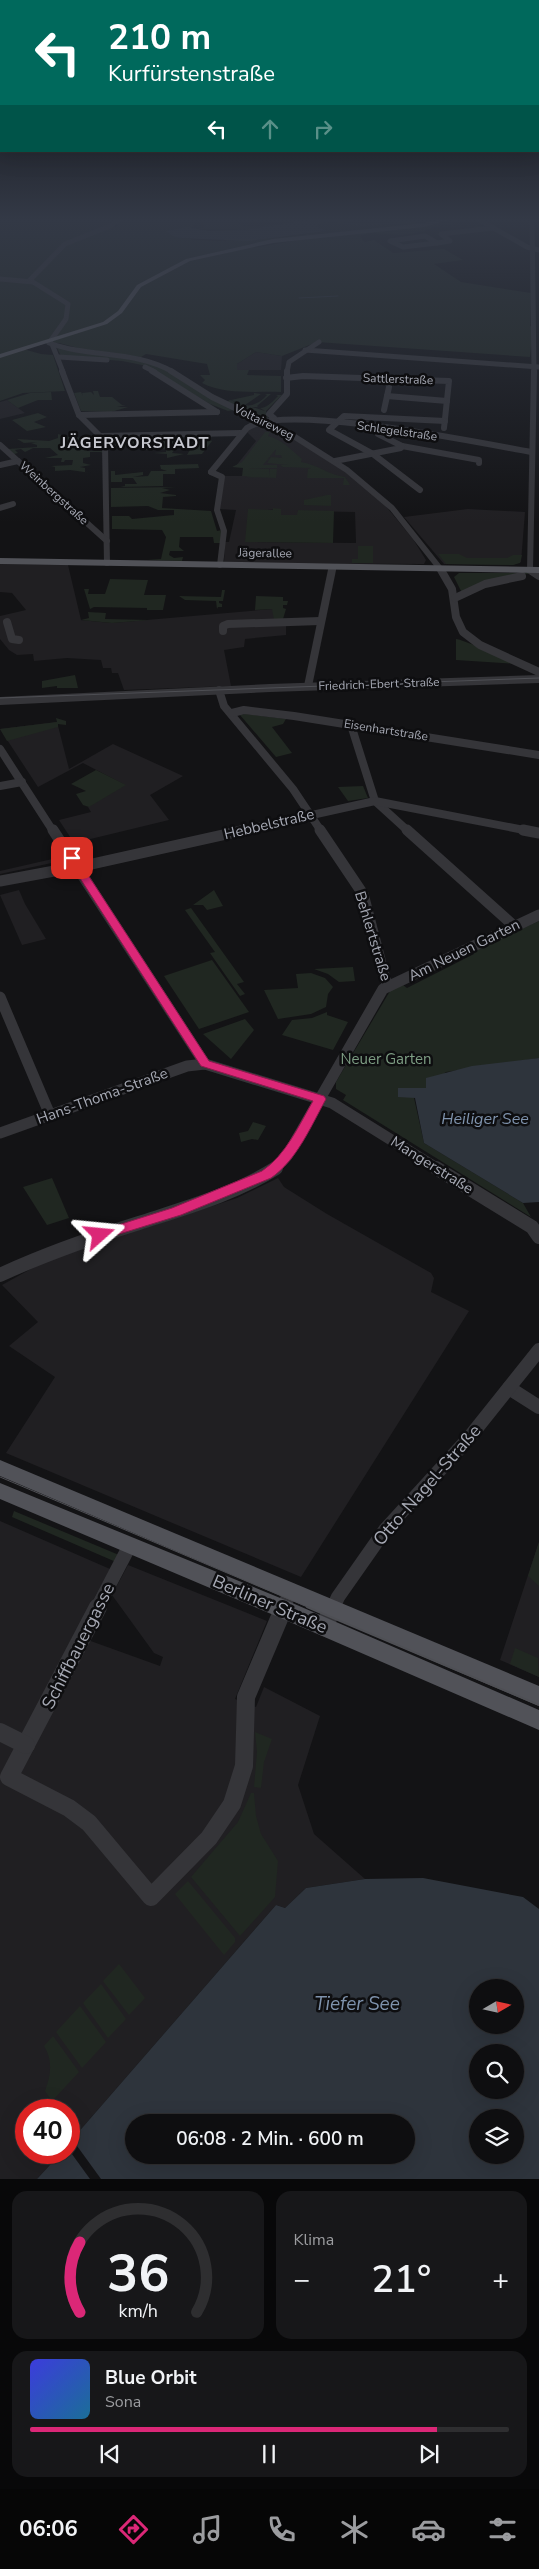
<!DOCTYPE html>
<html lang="de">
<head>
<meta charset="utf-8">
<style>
	body { margin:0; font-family:"Nunito Sans",sans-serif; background:#171719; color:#f1f3f6; height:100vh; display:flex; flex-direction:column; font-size:19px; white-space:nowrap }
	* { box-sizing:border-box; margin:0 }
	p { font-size:16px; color:#9b9c9f }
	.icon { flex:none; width:28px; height:28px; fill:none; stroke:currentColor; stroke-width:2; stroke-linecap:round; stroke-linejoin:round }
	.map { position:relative; height:2179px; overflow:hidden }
	.side { display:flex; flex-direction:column; gap:12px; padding:12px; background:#080809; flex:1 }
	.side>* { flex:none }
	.hud { position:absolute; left:0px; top:0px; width:540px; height:152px; box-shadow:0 5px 20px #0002,0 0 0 1px #2e2e30; background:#00695c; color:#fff; overflow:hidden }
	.needle { width:32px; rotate:81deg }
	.tools { position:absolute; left:469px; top:1979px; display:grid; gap:10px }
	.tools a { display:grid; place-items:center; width:55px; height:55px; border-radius:50%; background:#0e0e10; box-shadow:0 5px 20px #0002,0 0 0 1px #2e2e30; font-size:25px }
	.speed { position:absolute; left:15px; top:2099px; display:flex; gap:10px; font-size:25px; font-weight:700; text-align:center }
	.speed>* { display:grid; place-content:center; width:65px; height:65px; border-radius:50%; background:#0e0e10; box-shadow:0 5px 20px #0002,0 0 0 1px #2e2e30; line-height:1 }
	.speed .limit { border:8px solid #d22; background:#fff; color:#111 }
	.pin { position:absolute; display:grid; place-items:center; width:42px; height:42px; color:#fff; margin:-21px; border-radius:10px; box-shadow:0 2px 8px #0006 }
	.me { position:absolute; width:55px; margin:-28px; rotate:72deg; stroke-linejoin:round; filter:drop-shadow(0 0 4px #0008) }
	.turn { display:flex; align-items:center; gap:18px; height:105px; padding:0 25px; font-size:22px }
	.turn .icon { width:65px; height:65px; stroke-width:2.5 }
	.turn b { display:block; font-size:35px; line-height:42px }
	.lanes { display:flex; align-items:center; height:48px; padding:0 25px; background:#0003; justify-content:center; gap:25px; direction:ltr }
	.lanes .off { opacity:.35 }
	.big { font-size:38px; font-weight:600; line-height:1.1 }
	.side .widget { flex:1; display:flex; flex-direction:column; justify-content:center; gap:8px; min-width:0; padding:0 18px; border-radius:15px; background:#171719 }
	.side .dial { align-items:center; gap:0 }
	.dial svg { height:130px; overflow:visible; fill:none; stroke:#2e2e30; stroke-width:7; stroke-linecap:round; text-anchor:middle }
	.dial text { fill:#f1f3f6; stroke:none }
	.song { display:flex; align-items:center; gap:15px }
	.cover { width:60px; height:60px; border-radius:8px; background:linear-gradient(135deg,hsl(240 70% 55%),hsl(200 70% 35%)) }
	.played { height:5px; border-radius:2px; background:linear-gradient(90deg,#db2777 85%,#2e2e30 85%) }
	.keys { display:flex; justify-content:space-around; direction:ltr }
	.heat { display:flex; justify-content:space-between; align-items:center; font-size:28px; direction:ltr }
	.side .tiles { flex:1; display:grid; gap:12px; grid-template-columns:1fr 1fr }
	.widget:last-child { grid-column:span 2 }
	.trip { position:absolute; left:125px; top:2114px; width:290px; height:50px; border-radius:25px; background:#0e0e10; box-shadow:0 5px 20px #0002,0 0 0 1px #2e2e30; font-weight:600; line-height:50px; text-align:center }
	.dock { display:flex; height:80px; justify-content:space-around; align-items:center; background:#060606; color:#9b9c9f }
	.dock .icon { width:35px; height:35px }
	.dock .on { color:#db2777 }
	.dock b { font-size:22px; color:#f1f3f6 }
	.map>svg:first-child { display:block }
	.built { fill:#201f22; fill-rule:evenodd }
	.green { fill:#202721; fill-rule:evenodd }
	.water { fill:#2e343c; fill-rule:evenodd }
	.pier { fill:#131315 }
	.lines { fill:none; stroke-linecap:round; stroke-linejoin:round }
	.stream { stroke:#2e343c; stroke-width:1 }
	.minor-far5 { stroke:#353539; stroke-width:5 }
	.minor-far4 { stroke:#353539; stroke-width:6 }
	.minor-far3 { stroke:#353539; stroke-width:8 }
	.minor-far2 { stroke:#353539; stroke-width:11 }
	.minor-far1 { stroke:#353539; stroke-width:14 }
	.minor { stroke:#353539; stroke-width:18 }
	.major { fill:#515258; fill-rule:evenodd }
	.tram-far1 { stroke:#4e4f54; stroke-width:1 }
	.tram { stroke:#4e4f54; stroke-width:2 }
	.route { fill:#db2777; stroke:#8e194d }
	.labels { text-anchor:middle; stroke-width:5; stroke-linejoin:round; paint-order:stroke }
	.far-street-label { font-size:12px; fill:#a6a9b4; stroke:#0e0e10 }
	.street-label { font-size:15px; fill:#a6a9b4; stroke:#0e0e10 }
	.park-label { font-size:15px; fill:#7e9e84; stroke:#0e0e10 }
	.far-district-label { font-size:16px; font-weight:bold; letter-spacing:1px; fill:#c7c8d0; stroke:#0e0e10 }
	.water-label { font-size:16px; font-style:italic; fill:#7f93ad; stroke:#0e0e10 }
	.near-street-label { font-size:18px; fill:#a6a9b4; stroke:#0e0e10 }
	.near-water-label { font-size:19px; font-style:italic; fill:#7f93ad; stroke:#0e0e10 }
</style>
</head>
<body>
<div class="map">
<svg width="539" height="2179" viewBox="0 0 539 2179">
	<rect width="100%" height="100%" fill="#131315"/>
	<g class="built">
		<polygon points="256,352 282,356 281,370 237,370 237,364"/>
		<polygon points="7,400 18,408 25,413 0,419 0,402"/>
		<path d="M260 423 275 428 342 469 380 499 413 539 426 560 424 564 224 563 225 542H229L236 510 219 509 224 476H245V467H235L256 441 246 431ZM281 509V515H298V511L355 512 356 543 245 542 268 510Z"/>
		<polygon points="468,509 525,512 521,562 513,565 444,564 404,517"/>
		<polygon points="0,564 68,565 81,620 112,623 272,609 286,623 286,635 245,639 244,647 224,650 231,686 124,690 118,673 112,673 111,668 103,668 101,660 67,658 34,661 33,654 17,655 9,650 0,639 0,616 26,610 12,593 0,592"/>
		<polygon points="57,722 69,769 113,744 183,776 150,795 169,820 74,843 59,820 91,812 88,807 125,785 83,763 38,787 0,729"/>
		<polygon points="61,857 61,861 0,874 0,871"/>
		<polygon points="19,890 25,904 46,939 22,945 0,895"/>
		<polygon points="278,1178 284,1187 327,1214 431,1273 434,1278 431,1292 469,1311 301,1577 6,1453 55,1377 9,1346 38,1322 2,1285 47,1260 237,1198"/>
		<polygon points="0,1521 110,1569 74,1635 160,1666 163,1657 154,1653 112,1595 128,1565 267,1621 235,1699 256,1707 264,1687 320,1716 298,1785 314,1834 365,1879 306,1888 285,1908 276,1905 69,2143 69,2110 26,2110 26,2152 61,2153 37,2179 0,2179"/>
		<polygon points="539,1542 539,1677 500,1660"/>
	</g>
	<g class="green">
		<path d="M0 218H117L112 223 116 228 120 220 144 218V221H196L192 228 167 231C185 250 299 236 327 231L316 226 320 223 426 218 431 219 435 225 454 220H474L436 226 422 232 402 235 371 233 359 236 365 242 374 240 393 253 444 249 463 260 434 264 461 282 531 293 530 326 533 327 530 357 317 342 282 356 256 352 237 364V370H249L247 375 281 376V392C256 391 225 395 202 383L205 380 200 375H210L207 364 146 354 141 357 82 349 59 343H49L23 349 41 354 53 355 65 391 23 393 0 401ZM327 233 329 235 187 259 251 244Z"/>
		<polygon points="226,218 246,227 288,223 244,230 198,229 204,227 202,220"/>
		<polygon points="57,348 109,355 157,365 234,410 228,411 210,404 147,366 122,361 61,356"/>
		<polygon points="93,391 98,391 100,397 112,397 122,405 126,405 117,407 128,407 111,412 81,411 74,393 81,392 83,396 82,393 91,392 94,395"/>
		<polygon points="51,392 52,400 38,400 18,408 7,400 30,393"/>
		<path d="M254 393 261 394 245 405C252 407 261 402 267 395L265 394H271L257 406 258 407H252L265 411 260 408C267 408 272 402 278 396L276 395H282L266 411 268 418 264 419 227 402 230 400 243 405 231 400 254 395Z"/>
		<polygon points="38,413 47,417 34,422 46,427 27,431 12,420"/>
		<path d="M265 432H270L268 436C283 440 290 449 302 459L301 462C317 464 328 475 345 477L350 485H343L344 478H307L308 469 311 468 283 467 280 465H288L267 463 271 457 282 458 281 455H275L276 449 263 465H277V468H248L269 469V476L270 469H277L276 478 244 477 251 476H242L243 468 232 467 242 462Z"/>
		<polygon points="58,434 73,438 97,436 101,443 88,445 87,451 104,451 104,454 101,452 90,452 90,457 83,458 83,463 91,465 80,467 85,468 85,472 91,473 70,470 55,471 55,467 51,466 72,465 73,460 65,460 64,462 61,462 62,458 45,458 58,455 50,448 33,448 25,452 21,449 15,450 18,453 14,454 8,449 37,447 37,445 31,443 37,442 24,443 17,439 49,441 58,438"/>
		<polygon points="198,435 212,436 210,440 212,441 202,454 187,455"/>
		<polygon points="163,436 182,436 183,439 172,453 184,454 167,458 167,454 153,453 166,452 166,449 151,447 152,450 142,450 141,445 109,447 105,439 114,437 114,441 117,441 118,444 129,444 129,441 121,439 124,439 124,437 145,437 145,446 163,445"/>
		<polygon points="198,464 199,468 175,469 175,474 163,474 163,486 120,487 125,486 125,484 137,484 133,478 122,478 122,482 111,482 111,471 115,471 115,475 143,472 143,475 133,477 148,476 151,471 167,471 161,469 160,465"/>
		<polygon points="176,487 162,488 170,490 160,493 176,495 176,496 163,497 162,508 211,511 217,531 222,530 221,543 214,543 213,537 180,537 179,547 184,551 170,551 169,555 174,558 183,557 182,561 147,560 161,559 166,537 162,530 112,529 112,516 129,516 132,519 174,515 174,510 158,510 148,506 111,507 111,488"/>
		<polygon points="327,495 331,495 331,506 304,505 304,500"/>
		<polygon points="273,508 281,509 281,515 297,515 298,510 334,511 333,543 245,542 248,509 273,510"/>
		<polygon points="358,546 373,546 373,563 352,563 352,559 358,559"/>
		<polygon points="438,554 459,554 467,558 507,558 513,555 522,555 520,563 513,565 446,564"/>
		<polygon points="459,573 528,573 529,574 522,574 462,593 454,577"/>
		<polygon points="110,579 148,580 144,595 166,595 163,610 147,610 147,608 94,607 90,609 84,589 89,589 88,594 105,594"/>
		<polygon points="222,590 225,590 223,601 219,601 219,603 222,604 222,607 218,607 217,609 216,601 185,600 179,596 221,597"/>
		<polygon points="256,596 283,597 283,601 288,601 287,605 283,605 283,608 286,609 283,619 274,620 272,609 255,610"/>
		<polygon points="88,612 106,613 105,619 150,620 112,623 81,620 89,618"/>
		<path d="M456 639C465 640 505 659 518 664L456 660Z"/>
		<polygon points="75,675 78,688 57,688 57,686 42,688 42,681"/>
		<polygon points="245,714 286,719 283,724 272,727 292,753 276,757 240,715"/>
		<polygon points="56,718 66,721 66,725 58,724 58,727 7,741 0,729 57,722"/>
		<polygon points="96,770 126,785 89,807 83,805 76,794 86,791 71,784"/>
		<polygon points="363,786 368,798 348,801 338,787"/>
		<polygon points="214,890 223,906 207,910 203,905 193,905"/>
		<polygon points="191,908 244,982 237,984 245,994 240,996 210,953 215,952 185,910"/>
		<polygon points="539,921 539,1058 446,1072 427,1088 398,1088 414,1098 424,1143 523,1203 531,1217 343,1100 346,1095 336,1089 336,1082 390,991 403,985 407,988 474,954 472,951"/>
		<polygon points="212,960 249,1012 199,1029 164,976"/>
		<polygon points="353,967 355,981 339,982 328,974 314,969"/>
		<polygon points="311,973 325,978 333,987 328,994 326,1007 311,1014 278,1019 264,990 298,988 296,974"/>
		<polygon points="327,1012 327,1015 348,1022 333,1050 282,1035 292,1020 312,1018"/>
		<polygon points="245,1019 254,1030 231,1059 203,1034"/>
		<polygon points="253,1122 266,1126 258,1140 252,1139 241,1142 239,1133 248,1131"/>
		<polygon points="52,1178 69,1218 47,1225 23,1187"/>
		<polygon points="14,1511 119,1555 116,1562 12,1517"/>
		<polygon points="539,1542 539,1586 528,1576"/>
		<polygon points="515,1648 538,1658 539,1677 510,1664"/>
		<polygon points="255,1732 272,1739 264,1762 261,1788 254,1787 257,1752"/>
		<polygon points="251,1793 254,1793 256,1816 261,1834 278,1861 275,1897 240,1936 191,1877 238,1822"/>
		<polygon points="188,1881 235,1938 235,1942 224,1955 175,1894"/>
		<polygon points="119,1964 145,1998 129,2015 103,1981"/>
		<polygon points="101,1984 126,2019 108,2038 83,2003"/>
		<polygon points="80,2006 106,2042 82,2068 56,2032"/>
		<path d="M53 2036 79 2072 52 2101 45 2091C51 2075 53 2060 44 2046Z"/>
	</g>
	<g class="water">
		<polygon points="399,218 320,223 316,226 327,231 248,241 181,238 173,236 166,231 187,227 209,231 244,230 314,219"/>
		<polygon points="539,1058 539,1202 523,1203 424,1143 415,1098 398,1097 398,1088 426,1088 426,1078 472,1066"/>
		<path d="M423 1878 523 1897 539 1909V2179H37L61 2153 69 2152V2143L276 1905 285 1908 306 1888 365 1879ZM478 1988H515V2025H478ZM478 2052H515V2090H478ZM478 2118H515V2155H478ZM134 2122H406V2155H134Z"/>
	</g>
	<polygon class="pier" points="72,2139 101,2179 90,2179 69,2150 69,2143"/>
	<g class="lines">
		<g class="stream">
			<polyline points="336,222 361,225 417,222"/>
			<polyline points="299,298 338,296"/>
		</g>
		<g class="minor-far5">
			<polyline points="452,218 481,218"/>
			<polyline points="476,218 527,247 539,250"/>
			<polyline points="532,218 534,372"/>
			<polygon points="425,236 437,243 403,247 390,241"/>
			<polyline points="437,243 450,241 441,234 493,228"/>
			<path d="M0 279 33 282 68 304 66 319 49 343C90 358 135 350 173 372"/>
			<polyline points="29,281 65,244 110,226 121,218"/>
			<polyline points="52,344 63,372"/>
			<polyline points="305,350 539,367"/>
			<polyline points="59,357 107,360"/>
			<polyline points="145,367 155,372"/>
			<polyline points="287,372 289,362 319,342"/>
		</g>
		<g class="minor-far4">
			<polyline points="62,371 79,415 100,436 105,445 107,563"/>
			<polyline points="152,371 217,412"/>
			<polyline points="171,371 212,397 295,437 347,470 392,508 442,571"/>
			<polyline points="286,378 303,376 449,381 444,428"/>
			<polyline points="387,396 447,401"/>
			<polyline points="384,410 389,387"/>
			<polyline points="79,415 217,412"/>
			<polyline points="274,418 269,414 287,394 287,371"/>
			<polyline points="100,436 241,433"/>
			<polyline points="0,445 107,541"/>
			<polyline points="402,446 479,460 479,463"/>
			<polyline points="335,461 401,448 402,446 378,434 382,429"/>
			<polyline points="0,465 18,461"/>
			<path d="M211 472 247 428C284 402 480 443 531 452"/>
			<polyline points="211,472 222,477 217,510 224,531 220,565"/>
			<polyline points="420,490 373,454 329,430 344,416 445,421"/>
			<polyline points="0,508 13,504"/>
			<polyline points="332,571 333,567"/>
			<polyline points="532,571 530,570 534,371"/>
		</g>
		<g class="minor-far3">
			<polyline points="441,570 452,589 456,617 463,632 480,645 539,672"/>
			<polyline points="530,570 539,576"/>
			<polyline points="455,598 485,584 522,576"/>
			<polyline points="7,622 12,639 19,640"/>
			<polyline points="223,631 223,626 228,624 320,621"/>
			<polyline points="308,686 332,570"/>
			<polyline points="219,690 224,706 293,789 321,831"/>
			<polyline points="0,701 270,688 539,679"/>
			<polyline points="232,713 244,710 294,716 539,755"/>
			<polyline points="351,725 375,801 408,831"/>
			<polyline points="0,749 53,831"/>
			<polyline points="0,786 22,782"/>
			<polyline points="240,831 375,801 529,831"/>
		</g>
		<g class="minor-far2">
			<polyline points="53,830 205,1064"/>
			<polyline points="320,830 363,894 385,979 389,986"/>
			<polyline points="407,830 513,925"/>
			<polyline points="523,830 539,833"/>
			<polyline points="0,881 92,864 245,830"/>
			<polyline points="0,997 50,1115"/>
			<polyline points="0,1133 187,1066 205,1064 332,1103 438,1169"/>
			<polyline points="274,1169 287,1156 383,989 539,915"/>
		</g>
		<g class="minor-far1">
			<polyline points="436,1168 532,1227 539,1237"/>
			<path d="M0 1275C45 1254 91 1238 139 1223 185 1208 235 1194 276 1168"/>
			<polyline points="509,1388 539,1407"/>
			<polyline points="97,1608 130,1545"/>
			<polyline points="283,1608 291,1590"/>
			<polyline points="333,1608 338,1597 385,1530 468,1439 539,1350"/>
		</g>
		<g class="minor">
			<polyline points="98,1607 9,1777 69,1808 89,1823 151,1897 209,1838 232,1804 244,1766 246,1697 284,1607"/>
			<polyline points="324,1627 333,1607"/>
			<polyline points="0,1732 26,1745"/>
		</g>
		<g class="major">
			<polygon points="447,218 456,218 424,227 273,243 190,261 141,287 122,313 107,324 0,358 0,354 103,322 118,311 137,285 186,259 273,239 424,223"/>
			<polygon points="0,558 539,567 539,573 0,564"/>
			<polygon points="0,1460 539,1686 539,1706 0,1476"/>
			<polygon points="0,1483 290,1602 539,1710 539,1730 276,1616 0,1499"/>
		</g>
		<g class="tram-far1">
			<polyline points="0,698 539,678"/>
			<polyline points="0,1477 310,1608"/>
		</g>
		<polyline class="tram" points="307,1607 539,1705"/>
	</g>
	<linearGradient id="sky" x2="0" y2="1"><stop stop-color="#0a0a0c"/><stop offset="0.42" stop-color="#333946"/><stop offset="1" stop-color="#333946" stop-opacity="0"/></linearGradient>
	<rect width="539" height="523" fill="url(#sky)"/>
	<path class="route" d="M72 855 77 858 209 1061 324 1096 326 1099C311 1126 297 1160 271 1178L181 1215 100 1240 94 1235 96 1232 172 1208 262 1171C286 1155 299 1125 313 1101L201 1066 67 858Z"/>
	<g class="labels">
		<g class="far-street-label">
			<text transform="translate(398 379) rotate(2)" y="4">Sattlerstraße</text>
			<text transform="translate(264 422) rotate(26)" y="4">Voltaireweg</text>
			<text transform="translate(397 431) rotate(8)" y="4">Schlegelstraße</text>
			<text transform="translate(54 493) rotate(42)" y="4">Weinbergstraße</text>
			<text transform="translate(265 553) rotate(1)" y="4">Jägerallee</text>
			<text transform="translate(379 684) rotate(-2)" y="4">Friedrich-Ebert-Straße</text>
			<text transform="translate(386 730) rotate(9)" y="4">Eisenhartstraße</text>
		</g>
		<g class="street-label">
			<text transform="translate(269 824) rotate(-13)" y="5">Hebbelstraße</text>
			<text transform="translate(373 936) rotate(73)" y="5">Behlertstraße</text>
			<text transform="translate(464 950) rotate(-26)" y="5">Am Neuen Garten</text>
			<text transform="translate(102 1096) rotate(-20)" y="5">Hans-Thoma-Straße</text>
			<text transform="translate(432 1165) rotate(32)" y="5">Mangerstraße</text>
		</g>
		<g class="park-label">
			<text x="386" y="1064">Neuer Garten</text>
		</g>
		<g class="far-district-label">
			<text x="135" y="448">JÄGERVORSTADT</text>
		</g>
		<g class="water-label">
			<text x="485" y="1124">Heiliger See</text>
		</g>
		<g class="near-street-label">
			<text transform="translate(427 1485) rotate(-49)" y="6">Otto-Nagel-Straße</text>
			<text transform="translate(270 1604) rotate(23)" y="6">Berliner Straße</text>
			<text transform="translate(78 1646) rotate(-63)" y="6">Schiffbauergasse</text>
		</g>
		<g class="near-water-label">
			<text x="357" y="2010">Tiefer See</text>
		</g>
	</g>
</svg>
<div class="tools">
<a><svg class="needle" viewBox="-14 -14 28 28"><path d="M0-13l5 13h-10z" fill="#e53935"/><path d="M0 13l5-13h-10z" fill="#9b9c9f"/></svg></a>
<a><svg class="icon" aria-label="search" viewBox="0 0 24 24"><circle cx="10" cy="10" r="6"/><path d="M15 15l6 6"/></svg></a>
<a><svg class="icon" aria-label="layers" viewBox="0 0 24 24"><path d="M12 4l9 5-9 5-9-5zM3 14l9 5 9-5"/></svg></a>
</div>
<div class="speed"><div class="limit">40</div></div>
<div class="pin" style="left:72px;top:858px;background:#d93025"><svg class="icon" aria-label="arrive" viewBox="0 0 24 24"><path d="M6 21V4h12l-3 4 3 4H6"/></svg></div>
<svg class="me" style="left:100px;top:1235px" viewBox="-20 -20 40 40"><path d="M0-17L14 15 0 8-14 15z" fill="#db2777" stroke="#fff" stroke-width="4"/></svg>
<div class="trip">06:08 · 2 Min. · 600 m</div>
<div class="hud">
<div class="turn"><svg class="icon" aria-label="left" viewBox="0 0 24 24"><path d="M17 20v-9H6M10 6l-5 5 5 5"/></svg><div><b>210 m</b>Kurfürstenstraße</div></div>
<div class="lanes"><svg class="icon" aria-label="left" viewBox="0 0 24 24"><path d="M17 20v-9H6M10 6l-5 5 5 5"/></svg><svg class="icon off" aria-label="ahead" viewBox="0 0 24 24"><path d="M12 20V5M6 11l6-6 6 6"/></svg><svg class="icon off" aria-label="right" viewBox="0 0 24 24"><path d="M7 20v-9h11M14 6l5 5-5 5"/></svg></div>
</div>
</div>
<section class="side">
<div class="tiles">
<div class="widget dial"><svg viewBox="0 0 100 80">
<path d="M14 69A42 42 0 1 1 86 69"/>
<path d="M14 69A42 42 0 0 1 14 26" stroke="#db2777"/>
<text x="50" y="56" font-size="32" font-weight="700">36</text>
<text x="50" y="72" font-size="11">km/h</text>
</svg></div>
<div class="widget"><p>Klima</p>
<div class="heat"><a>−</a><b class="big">21°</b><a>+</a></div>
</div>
<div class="widget">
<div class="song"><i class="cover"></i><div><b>Blue Orbit</b><p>Sona</p></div></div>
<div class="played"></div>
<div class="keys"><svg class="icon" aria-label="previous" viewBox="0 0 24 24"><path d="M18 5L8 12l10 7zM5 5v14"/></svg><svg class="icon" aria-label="pause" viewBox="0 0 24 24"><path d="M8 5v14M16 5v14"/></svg><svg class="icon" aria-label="next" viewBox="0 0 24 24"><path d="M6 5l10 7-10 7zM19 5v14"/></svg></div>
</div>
</div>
</section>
<nav class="dock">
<b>06:06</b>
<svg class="icon on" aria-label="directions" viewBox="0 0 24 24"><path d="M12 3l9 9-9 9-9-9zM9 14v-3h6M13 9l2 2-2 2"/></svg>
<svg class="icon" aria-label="music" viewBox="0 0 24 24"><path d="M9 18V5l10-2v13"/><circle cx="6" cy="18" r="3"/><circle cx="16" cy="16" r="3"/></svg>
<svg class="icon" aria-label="phone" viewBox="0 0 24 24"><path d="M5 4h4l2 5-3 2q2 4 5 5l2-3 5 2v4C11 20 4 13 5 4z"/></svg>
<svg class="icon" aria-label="climate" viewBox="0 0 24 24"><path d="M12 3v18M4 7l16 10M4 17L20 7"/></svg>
<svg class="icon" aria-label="car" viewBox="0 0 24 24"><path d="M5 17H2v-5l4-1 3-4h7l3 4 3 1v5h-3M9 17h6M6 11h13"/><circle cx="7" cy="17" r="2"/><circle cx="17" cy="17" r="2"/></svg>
<svg class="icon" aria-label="filters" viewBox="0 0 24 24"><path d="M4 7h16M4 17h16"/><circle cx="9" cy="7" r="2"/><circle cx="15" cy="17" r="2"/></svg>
</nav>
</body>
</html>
